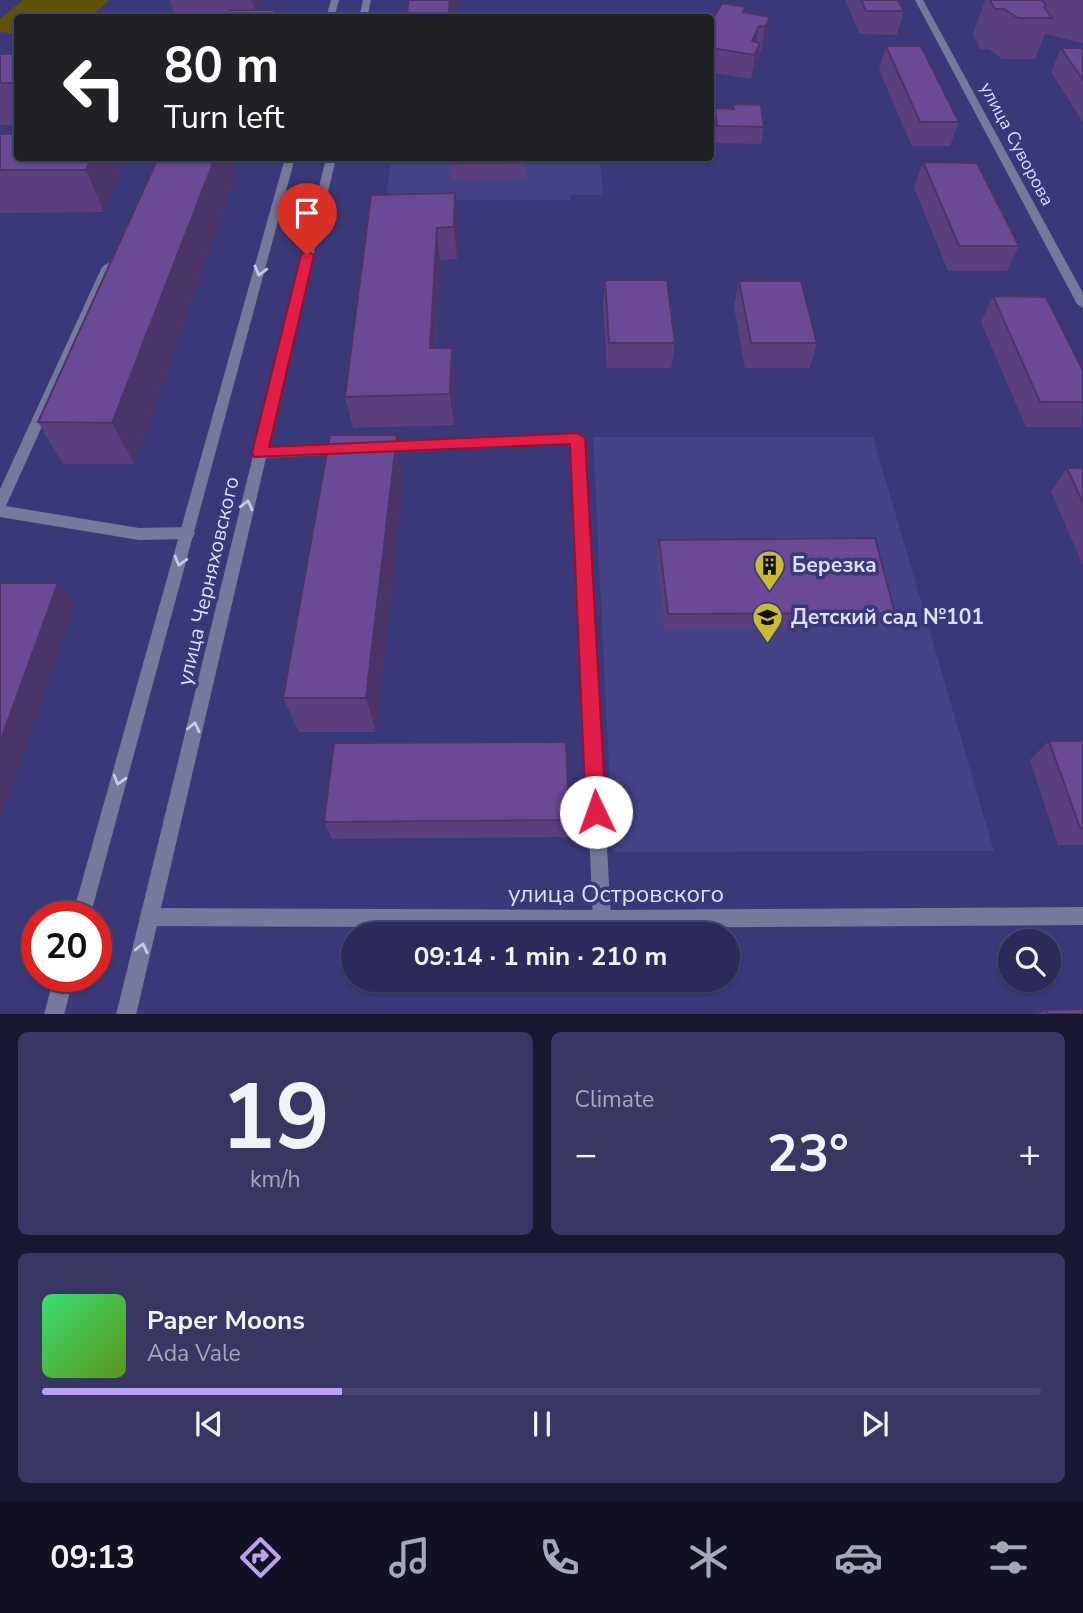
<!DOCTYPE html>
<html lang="en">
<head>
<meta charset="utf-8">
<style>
	body { margin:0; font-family:"Nunito Sans",sans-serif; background:#383663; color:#f1f3f6; height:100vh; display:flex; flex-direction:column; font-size:26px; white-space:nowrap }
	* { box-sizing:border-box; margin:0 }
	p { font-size:23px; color:#a6a7bb }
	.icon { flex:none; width:38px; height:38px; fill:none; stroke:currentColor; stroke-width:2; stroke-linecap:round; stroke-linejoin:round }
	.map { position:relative; height:1014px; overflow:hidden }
	.panel { display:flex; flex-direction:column; gap:18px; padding:18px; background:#181732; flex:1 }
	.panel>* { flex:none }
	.hud { position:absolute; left:14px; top:14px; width:700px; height:147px; border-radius:7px; box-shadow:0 2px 5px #0004,0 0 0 2px #484670; background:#202124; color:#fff; overflow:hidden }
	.fabs { position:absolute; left:998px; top:929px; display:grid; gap:14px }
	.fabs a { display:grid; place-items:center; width:63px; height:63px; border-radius:50%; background:#2c2a5a; box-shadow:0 2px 5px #0004,0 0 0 2px #484670; font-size:35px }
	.speed { position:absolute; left:21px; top:901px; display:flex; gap:14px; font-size:35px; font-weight:700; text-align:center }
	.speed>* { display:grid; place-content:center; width:91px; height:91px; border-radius:50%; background:#2c2a5a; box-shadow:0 2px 5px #0004,0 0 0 2px #484670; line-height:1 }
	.speed .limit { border:10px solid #d22; background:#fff; color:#111 }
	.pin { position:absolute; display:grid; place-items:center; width:60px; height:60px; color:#fff; margin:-72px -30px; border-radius:50% 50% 50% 0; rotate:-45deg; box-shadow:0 0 7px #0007 }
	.pin .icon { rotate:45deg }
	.me { position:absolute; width:77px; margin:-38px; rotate:357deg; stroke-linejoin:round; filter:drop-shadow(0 0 5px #0008) }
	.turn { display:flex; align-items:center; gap:24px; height:147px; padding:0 35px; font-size:32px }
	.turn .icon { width:91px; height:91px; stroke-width:2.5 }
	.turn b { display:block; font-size:49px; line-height:60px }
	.big { font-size:52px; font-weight:700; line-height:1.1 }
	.panel .card { flex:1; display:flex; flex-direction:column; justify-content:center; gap:10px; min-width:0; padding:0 24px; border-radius:10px; background:#383663 }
	.panel .dial { align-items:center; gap:0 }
	.dial b { font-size:91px; line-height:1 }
	.song { display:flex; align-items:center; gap:21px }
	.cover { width:84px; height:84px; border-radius:10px; background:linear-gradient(135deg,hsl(140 70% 55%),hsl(90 70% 35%)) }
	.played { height:7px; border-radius:4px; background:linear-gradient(90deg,#bca0f2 30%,#484670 30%) }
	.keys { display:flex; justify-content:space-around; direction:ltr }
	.heat { display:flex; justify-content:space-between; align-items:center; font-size:38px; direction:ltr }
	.panel .tiles { flex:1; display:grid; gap:18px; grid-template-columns:1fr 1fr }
	.card:last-child { grid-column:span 2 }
	.trip { position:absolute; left:341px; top:922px; width:399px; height:70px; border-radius:35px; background:#2c2a5a; box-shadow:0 2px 5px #0004,0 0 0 2px #484670; font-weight:700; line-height:70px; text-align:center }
	.menu { display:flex; height:112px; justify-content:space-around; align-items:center; background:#121124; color:#a6a7bb }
	.menu .icon { width:49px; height:49px }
	.menu .current { color:#bca0f2 }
	.menu b { font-size:32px; color:#f1f3f6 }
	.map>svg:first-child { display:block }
	.built { fill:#454288 }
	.green { fill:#5d5408 }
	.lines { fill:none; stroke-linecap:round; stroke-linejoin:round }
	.service { fill:#77799c; fill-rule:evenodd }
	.minor { fill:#77799c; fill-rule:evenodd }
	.tertiary { fill:#77799c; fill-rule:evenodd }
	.wall { fill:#5b407f }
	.shaded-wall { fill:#4a3468 }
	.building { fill:#6a4a94; stroke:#4a3468; stroke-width:2 }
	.oneway { stroke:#c8caea }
	.route { fill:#e11d48; stroke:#92132f; stroke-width:2 }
	.labels { text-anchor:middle; stroke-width:7; stroke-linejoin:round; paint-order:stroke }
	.far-street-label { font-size:18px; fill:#dcdefe; stroke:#3a3878 }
	.poi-label { font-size:21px; font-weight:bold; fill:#dcdefe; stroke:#3a3878; text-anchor:start }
	.street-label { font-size:21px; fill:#dcdefe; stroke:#3a3878 }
	.near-street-label { font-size:24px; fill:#dcdefe; stroke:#3a3878 }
</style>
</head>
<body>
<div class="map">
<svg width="1083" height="1015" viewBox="0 0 1083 1015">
	<rect width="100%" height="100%" fill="#3a3878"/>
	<g class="built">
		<polygon points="392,158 600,158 603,195 570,195 570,200 385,200"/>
		<polygon points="593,437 873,437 994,851 613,852"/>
	</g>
	<polygon class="green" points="23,0 109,0 90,17 18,18 17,34 0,32 0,19"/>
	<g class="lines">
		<g class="service">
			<polygon points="108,263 114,267 6,506 139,528 188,527 193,529 195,533 193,537 188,539 139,540 0,517 0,489 102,267"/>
			<polygon points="577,433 584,438 611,919 609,926 602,928 595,926 593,919 571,443 381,452 374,447 381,442"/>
			<polygon points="346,444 353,449 346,454 260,458 253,453 260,448"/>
		</g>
		<g class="minor">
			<polygon points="915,0 923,0 1083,293 1083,308 1077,304"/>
			<polygon points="1083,907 1083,925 602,928 149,926 142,924 140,917 142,910 149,908 602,910"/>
		</g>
		<g class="tertiary">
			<polygon points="331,0 339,0 334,18 326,18"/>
			<polygon points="363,0 371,0 367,18 359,18"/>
			<polygon points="285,158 295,158 90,917 72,917"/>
			<polygon points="326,158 336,158 136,1015 116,1015"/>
			<polygon points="54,976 74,976 64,1015 44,1015"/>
		</g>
	</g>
	<g class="wall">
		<polygon points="170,0 262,0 258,10 275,10 276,18 175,18"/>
		<polygon points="845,0 898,0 904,11 897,35 860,34"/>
		<polygon points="985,0 1083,0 1083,43 1045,34 1035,59 1002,59 989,49 980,49 973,34"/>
		<polygon points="745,13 770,17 766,41 761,51 759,51 756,67 751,79 710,72 710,24"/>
		<polygon points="886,46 959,122 950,146 912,146 879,70"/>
		<polygon points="1061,48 1083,48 1083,122 1051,72"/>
		<rect x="0" y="54" width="18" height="71"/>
		<polygon points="733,104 764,127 761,144 714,143 712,125 715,108 733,108"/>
		<polygon points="0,134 18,158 113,158 120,175 104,212 0,213"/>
		<polygon points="158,158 231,158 236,176 134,464 63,464 38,422"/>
		<polygon points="525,158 525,179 452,180 450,163"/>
		<polygon points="923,162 1019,246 1007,271 948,271 914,187"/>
		<polygon points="371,195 458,225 457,259 440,260 436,348 452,348 455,380 454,425 353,428 345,397"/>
		<polygon points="605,280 675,343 671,368 607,368 603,305"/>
		<polygon points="739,281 817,343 810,368 745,368 734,306"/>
		<polygon points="993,296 1083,371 1082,427 1026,427 981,322"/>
		<polygon points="397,435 404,476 376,732 299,732 283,698"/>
		<polygon points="1067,468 1083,468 1083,565 1051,492"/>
		<polygon points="659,540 895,613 887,628 665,629 657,556"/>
		<polygon points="1049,741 1083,741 1083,845 1058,845 1030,760"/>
		<polygon points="569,820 567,837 332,839 324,822"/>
		<polygon points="1046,1010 1083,1014 1036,1014"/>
	</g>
	<g class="shaded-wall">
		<polygon points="252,0 262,0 256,17"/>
		<polygon points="450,0 459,0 456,18 448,18"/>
		<polygon points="770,17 766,41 761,51 765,27"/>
		<polygon points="759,26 755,50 752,41"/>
		<polygon points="760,43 756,67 751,79 755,55"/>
		<polygon points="92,158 113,158 120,175 104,212 86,170"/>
		<polygon points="215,158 231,158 236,176 134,464 112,423"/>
		<polygon points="455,193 458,225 457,259 454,227"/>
		<polygon points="437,228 440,260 434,380 430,348"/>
		<polygon points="452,348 455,380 454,425 450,394"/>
		<polygon points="397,435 404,476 376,732 366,698"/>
		<polygon points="58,583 75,605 0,820 0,742"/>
	</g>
	<g class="building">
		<polygon points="409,0 450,0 448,18 406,18"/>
		<polygon points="861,0 898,0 904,11 866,11"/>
		<polygon points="990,0 1042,0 1046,5 1044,7 1052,18 1018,18 1004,9 995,9"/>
		<polygon points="722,3 746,7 743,12 770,17 765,27 759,26 752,41 760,43 755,55 710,48 710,24"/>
		<polygon points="230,10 275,10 272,18 226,18"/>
		<polygon points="886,46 921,46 959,122 920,122"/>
		<polygon points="1061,48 1083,48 1083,80"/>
		<rect x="0" y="54" width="18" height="29"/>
		<polygon points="733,104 761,105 764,127 717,126 715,108 734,109"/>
		<polygon points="0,134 18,134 18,158 92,158 86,170 0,170"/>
		<polygon points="158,158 215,158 112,423 38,422"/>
		<polygon points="451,158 525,158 525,162 450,163"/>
		<polygon points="923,162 977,163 1019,246 959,246"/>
		<polygon points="455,193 454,227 437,228 430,348 452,348 450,394 345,397 371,195"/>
		<polygon points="605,280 667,280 675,343 609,343"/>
		<polygon points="739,281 801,281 817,343 751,343"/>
		<polygon points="993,296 1046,297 1083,371 1083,402 1040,402"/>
		<polygon points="330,435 397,435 366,698 283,698"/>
		<polygon points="1067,468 1083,468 1083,503"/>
		<polygon points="875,538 895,613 668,614 659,540"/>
		<polygon points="0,583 58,583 0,742"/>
		<polygon points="1049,741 1083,741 1083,828 1080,828"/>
		<polygon points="566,742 569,820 324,822 334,743"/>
		<polygon points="1083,1009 1083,1014 1047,1014 1046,1010"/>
	</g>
	<defs><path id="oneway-chevron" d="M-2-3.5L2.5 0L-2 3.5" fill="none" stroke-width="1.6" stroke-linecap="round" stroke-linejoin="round" transform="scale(1.75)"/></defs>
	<g class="oneway">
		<use href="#oneway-chevron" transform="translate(260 271) rotate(105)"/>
		<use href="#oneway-chevron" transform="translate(247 505) rotate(-76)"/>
		<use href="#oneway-chevron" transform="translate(180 561) rotate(106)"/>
		<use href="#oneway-chevron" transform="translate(194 727) rotate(-77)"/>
		<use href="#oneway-chevron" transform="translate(119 780) rotate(106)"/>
		<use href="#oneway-chevron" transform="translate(142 948) rotate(-77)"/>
	</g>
	<polygon class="route" points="307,251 314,255 269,447 577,433 585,438 606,812 603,819 596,822 589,819 586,812 570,444 254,457 252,453 301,255"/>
	<defs>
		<symbol id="building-pin" viewBox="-11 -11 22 30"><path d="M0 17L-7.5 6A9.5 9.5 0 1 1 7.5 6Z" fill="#caba3a" stroke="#3a3878"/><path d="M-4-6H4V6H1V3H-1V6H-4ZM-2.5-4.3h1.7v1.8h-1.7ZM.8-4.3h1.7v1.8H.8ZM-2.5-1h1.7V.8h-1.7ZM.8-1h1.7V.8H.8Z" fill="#111"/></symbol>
		<symbol id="school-pin" viewBox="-11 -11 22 30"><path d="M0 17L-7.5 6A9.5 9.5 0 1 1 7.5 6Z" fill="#caba3a" stroke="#3a3878"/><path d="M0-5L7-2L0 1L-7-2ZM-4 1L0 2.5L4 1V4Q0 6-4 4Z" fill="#111"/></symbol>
	</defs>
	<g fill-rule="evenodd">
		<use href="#building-pin" x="752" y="548" width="35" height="47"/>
		<use href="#school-pin" x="750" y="600" width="35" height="47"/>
	</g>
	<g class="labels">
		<g class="far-street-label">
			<text transform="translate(1017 144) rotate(62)" y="6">улица Суворова</text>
		</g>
		<g class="poi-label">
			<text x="792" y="572">Березка</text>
			<text x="791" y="624">Детский сад №101</text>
		</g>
		<g class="street-label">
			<text transform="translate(208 581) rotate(-77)" y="7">улица Черняховского</text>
		</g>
		<g class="near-street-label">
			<text x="616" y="902">улица Островского</text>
		</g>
	</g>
</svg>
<div class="fabs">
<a><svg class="icon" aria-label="search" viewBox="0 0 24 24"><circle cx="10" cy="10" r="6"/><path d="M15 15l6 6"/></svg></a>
</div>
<div class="speed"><div class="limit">20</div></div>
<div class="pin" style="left:307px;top:255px;background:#d93025"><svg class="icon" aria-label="arrive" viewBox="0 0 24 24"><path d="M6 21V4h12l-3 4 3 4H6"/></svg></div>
<svg class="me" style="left:596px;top:812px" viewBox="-20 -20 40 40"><circle r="19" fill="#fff"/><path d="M0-13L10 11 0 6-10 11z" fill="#e11d48"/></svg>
<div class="trip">09:14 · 1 min · 210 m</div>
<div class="hud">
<div class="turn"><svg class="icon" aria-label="left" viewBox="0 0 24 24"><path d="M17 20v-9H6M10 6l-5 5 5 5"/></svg><div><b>80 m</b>Turn left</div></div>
</div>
</div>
<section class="panel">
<div class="tiles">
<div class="card dial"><b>19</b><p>km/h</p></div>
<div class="card"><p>Climate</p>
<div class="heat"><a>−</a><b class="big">23°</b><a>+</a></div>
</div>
<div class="card">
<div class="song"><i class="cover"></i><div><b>Paper Moons</b><p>Ada Vale</p></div></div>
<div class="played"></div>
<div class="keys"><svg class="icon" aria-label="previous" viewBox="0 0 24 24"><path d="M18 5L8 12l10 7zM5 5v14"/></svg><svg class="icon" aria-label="pause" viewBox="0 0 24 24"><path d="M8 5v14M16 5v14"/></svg><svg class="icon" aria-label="next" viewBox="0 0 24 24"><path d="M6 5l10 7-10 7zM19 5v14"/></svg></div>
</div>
</div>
</section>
<nav class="menu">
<b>09:13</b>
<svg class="icon current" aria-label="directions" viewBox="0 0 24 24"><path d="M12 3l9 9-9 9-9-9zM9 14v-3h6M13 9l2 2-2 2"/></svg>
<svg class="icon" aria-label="music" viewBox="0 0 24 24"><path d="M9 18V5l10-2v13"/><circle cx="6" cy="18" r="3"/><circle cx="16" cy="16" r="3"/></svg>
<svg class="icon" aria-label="phone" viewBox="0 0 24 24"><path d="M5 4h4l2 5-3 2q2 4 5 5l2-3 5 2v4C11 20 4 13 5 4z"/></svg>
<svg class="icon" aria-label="climate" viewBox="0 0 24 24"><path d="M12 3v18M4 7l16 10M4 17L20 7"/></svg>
<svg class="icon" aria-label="car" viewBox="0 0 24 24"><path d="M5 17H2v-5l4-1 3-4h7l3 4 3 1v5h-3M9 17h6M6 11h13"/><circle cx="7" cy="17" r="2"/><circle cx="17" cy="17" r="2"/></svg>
<svg class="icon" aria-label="filters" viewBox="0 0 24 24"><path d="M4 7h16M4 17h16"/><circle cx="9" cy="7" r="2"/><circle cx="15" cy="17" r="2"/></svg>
</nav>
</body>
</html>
